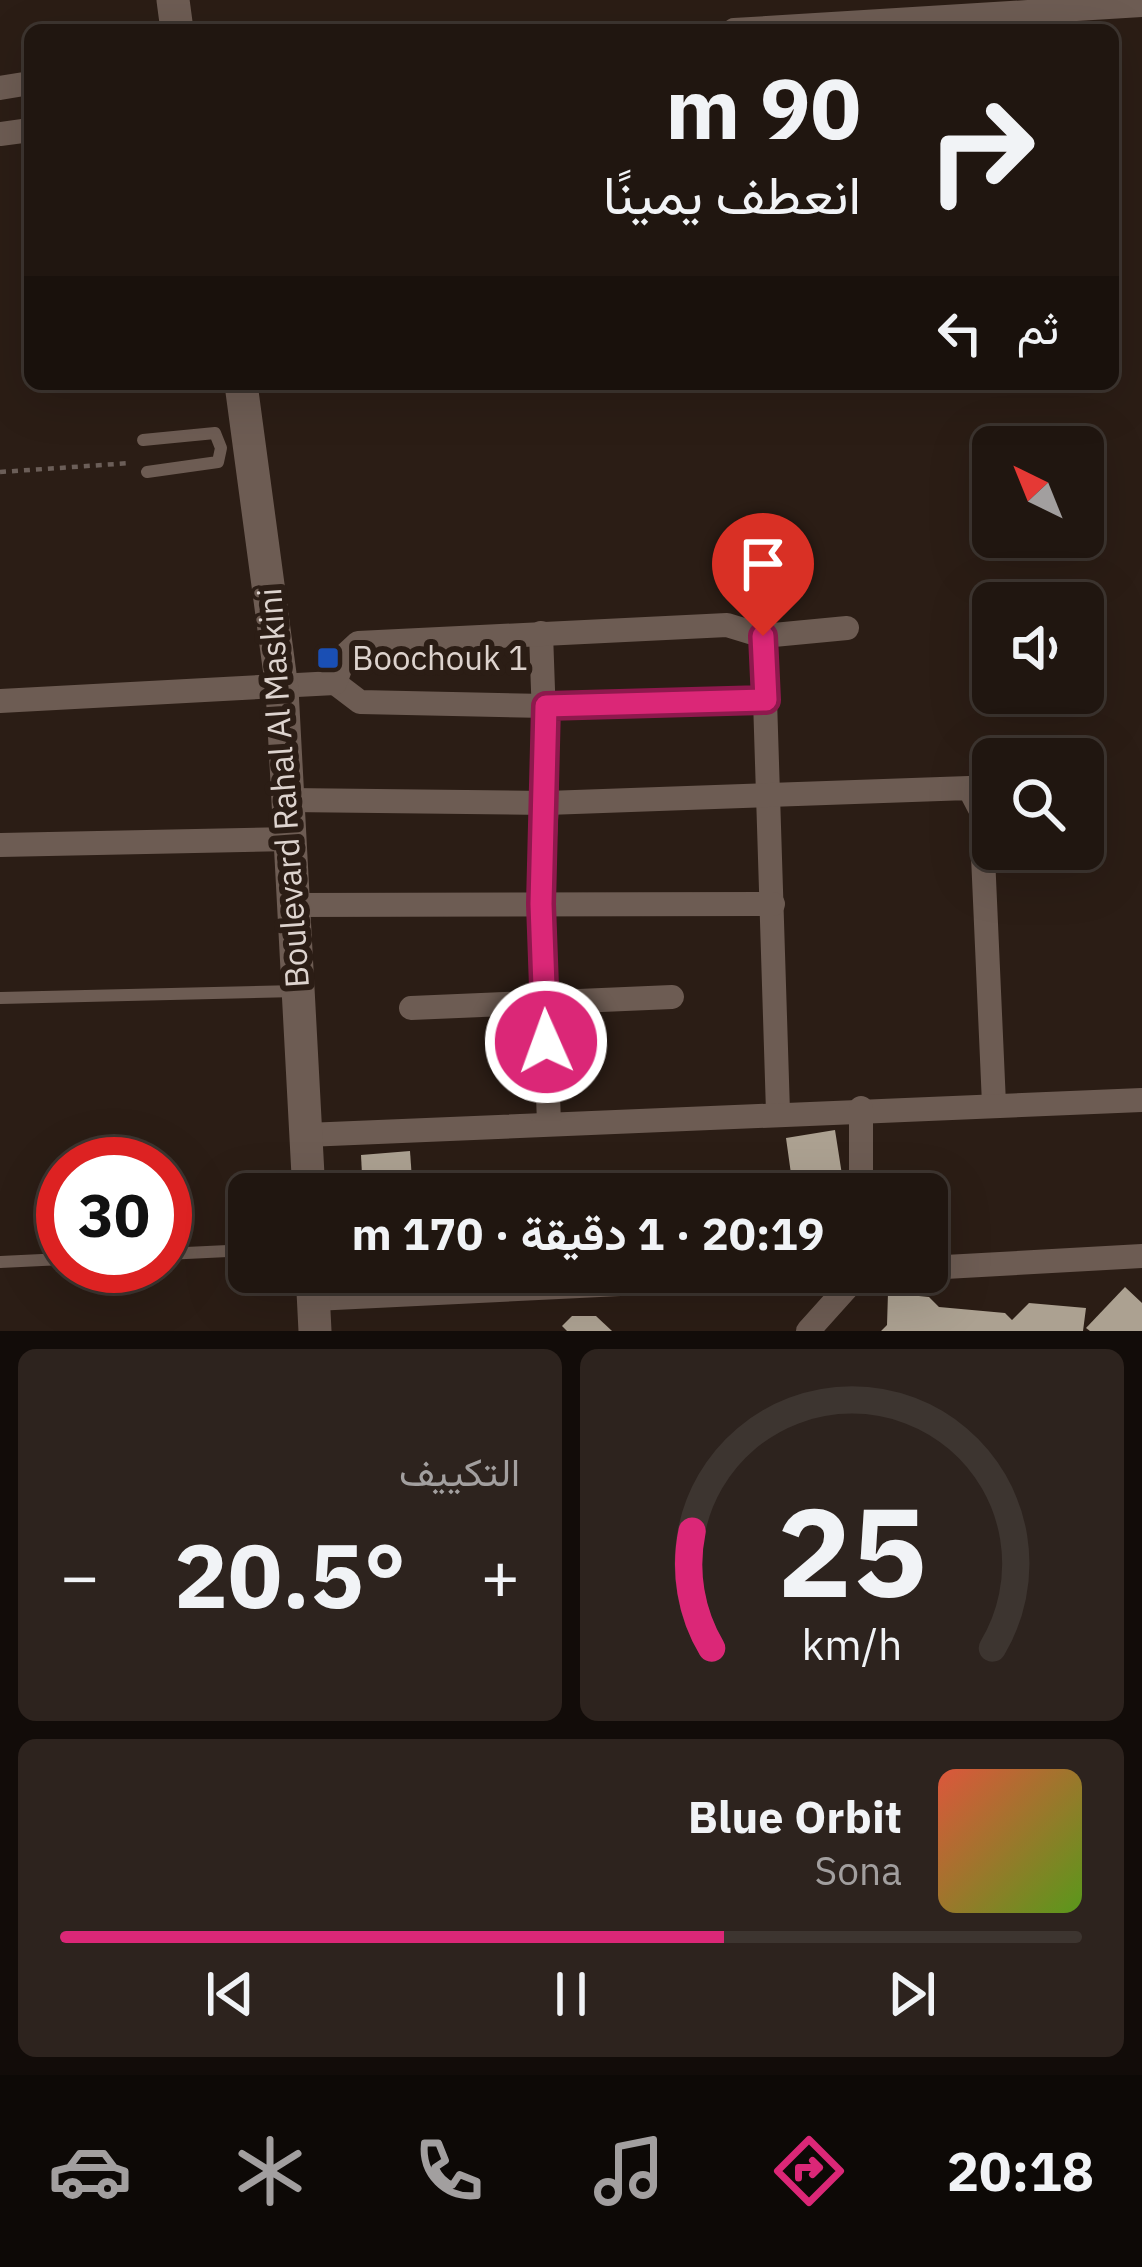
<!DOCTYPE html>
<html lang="ar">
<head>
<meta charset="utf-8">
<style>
	body { margin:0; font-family:"IBM Plex Sans",Vazirmatn,sans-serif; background:#2d231e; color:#f1f3f6; direction:rtl; height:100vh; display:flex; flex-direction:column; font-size:45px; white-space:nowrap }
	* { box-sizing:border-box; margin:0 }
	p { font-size:39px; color:#a29f9f }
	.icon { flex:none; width:66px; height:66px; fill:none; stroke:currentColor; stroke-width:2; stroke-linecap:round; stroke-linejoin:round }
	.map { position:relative; height:1331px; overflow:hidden; direction:ltr }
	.sheet { display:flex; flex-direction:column; gap:18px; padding:18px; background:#120c09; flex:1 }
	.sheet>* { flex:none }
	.top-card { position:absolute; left:24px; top:24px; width:1095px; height:366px; border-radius:18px; box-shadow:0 12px 48px #0002,0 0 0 3px #3d3530; direction:rtl; background:#201610; color:#f1f3f6; overflow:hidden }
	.needle { width:78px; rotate:317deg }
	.tools { position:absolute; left:972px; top:426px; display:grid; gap:24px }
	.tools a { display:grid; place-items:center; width:132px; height:132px; border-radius:18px; background:#201610; box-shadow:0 12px 48px #0002,0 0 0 3px #3d3530; font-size:60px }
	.speed { position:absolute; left:36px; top:1137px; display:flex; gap:24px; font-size:60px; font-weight:700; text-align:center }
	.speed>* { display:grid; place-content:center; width:156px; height:156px; border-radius:50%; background:#201610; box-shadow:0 12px 48px #0002,0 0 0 3px #3d3530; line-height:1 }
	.speed .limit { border:18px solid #d22; background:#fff; color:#111 }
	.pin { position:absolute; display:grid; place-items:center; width:102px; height:102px; color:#fff; margin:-123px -51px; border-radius:50% 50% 50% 0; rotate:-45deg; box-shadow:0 0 12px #0007 }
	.pin .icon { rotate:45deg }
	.me { position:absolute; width:132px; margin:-66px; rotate:358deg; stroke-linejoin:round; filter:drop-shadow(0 0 9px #0008) }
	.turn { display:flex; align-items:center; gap:42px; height:252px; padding:0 60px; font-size:54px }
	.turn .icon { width:156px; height:156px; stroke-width:2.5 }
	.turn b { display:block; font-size:84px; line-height:102px }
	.then { display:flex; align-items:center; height:114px; padding:0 60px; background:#0003; gap:24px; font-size:45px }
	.big { font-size:90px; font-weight:700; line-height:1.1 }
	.sheet .widget { flex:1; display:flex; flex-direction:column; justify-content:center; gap:18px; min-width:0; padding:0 42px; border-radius:18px; background:#2d231e }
	.sheet .dial { align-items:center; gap:0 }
	.dial svg { height:312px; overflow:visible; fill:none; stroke:#3d3530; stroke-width:7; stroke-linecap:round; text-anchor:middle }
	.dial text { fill:#f1f3f6; stroke:none }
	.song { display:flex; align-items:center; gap:36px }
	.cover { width:144px; height:144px; border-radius:18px; background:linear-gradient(135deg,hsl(10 70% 55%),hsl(90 70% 35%)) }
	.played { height:12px; border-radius:6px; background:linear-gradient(90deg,#db2777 65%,#3d3530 65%) }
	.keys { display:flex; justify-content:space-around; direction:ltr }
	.heat { display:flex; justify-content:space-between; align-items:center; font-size:66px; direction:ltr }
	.sheet .tiles { flex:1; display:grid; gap:18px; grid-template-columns:1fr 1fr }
	.widget:last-child { grid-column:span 2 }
	.trip { position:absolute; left:228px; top:1173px; width:720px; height:120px; border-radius:18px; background:#201610; box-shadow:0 12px 48px #0002,0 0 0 3px #3d3530; font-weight:700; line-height:120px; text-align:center; direction:rtl }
	.tab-bar { display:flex; height:192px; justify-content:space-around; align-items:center; background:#0d0906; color:#a29f9f }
	.tab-bar .icon { width:84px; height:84px }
	.tab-bar .selected { color:#db2777 }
	.tab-bar b { font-size:54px; color:#f1f3f6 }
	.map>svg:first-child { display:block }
	.building { fill:#aca191 }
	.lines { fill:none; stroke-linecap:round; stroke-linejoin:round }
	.path { stroke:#6b5e58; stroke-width:4.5; stroke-dasharray:6 6; stroke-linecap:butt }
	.lane { stroke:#6d5c53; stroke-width:12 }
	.street { stroke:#6d5c53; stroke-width:24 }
	.secondary { stroke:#6d5c53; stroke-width:33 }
	.route-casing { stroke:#8e194d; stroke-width:30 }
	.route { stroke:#db2777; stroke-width:21 }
	.transit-dot { fill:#1a4fb4; stroke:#2b1d15; stroke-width:4.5 }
	.labels { text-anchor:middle; stroke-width:12; stroke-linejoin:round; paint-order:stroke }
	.poi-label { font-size:33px; fill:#ddd3ce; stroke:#2b1d15; text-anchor:start }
	.street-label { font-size:33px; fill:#ddd3ce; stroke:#2b1d15 }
</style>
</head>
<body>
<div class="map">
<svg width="1142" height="1331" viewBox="0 0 1142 1331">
	<rect width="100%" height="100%" fill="#2b1d15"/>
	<g class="building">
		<polygon points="835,1130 845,1194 737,1194 737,1189 792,1181 786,1138"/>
		<polygon points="410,1151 413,1194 363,1194 361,1155"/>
		<polygon points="1125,1287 1142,1303 1142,1331 1090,1331 1086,1328"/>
		<polygon points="888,1293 929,1297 939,1307 1005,1313 1012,1320 1029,1303 1086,1308 1083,1331 881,1331 887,1325"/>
		<polygon points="572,1316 596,1316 612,1331 567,1331 562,1326"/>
	</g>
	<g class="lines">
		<polyline class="path" points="0,472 131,463"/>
		<g class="lane">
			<polyline points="143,440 215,433 221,448 218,462 147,472"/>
			<polyline points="0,998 297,991"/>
			<polyline points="165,1254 249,1250"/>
			<polyline points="0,1262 63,1259"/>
		</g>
		<g class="street">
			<polyline points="734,30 1142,5"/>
			<polyline points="0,88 30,83"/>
			<polyline points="0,134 30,130"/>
			<polyline points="541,633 547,803 541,904 549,1123"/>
			<polyline points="763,636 778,1112"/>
			<polyline points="335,683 360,702 546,706 766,700"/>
			<polyline points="0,701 335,683 345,655 358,643 727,625 763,636 847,628"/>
			<polyline points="289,800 547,803 969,788 981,811 994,1104"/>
			<polyline points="0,845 291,839"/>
			<polyline points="294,905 773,904"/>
			<polyline points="411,1008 672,997"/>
			<polyline points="306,1135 1142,1100"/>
			<polyline points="861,1194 861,1108"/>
			<polyline points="927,1268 1142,1256"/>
			<polyline points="314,1299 869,1272"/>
			<polyline points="808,1331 861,1272"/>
		</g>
		<g class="secondary">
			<polyline points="173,0 177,30"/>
			<polyline points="241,384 282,689 309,1194"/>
			<polyline points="312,1272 315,1331"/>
		</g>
	</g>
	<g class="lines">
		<defs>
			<polyline id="route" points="546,1042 541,904 546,706 766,700 763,636"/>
		</defs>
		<use href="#route" class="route-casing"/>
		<use href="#route" class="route"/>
	</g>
	<rect class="transit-dot" x="316" y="646" width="24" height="24" rx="6"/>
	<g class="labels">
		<g class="poi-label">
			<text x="352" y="670">Boochouk 1</text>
		</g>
		<g class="street-label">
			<text transform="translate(283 788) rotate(-94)" y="12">Boulevard Rahal Al Maskini</text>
		</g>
	</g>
</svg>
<div class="tools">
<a><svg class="needle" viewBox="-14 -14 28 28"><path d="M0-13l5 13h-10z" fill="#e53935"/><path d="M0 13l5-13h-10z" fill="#a29f9f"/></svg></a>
<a><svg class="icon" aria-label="sound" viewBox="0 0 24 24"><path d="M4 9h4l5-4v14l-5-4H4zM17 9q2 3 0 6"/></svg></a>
<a><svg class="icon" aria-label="search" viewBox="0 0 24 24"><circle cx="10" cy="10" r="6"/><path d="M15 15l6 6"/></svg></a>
</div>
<div class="speed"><div class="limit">30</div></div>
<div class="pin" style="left:763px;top:636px;background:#d93025"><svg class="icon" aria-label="arrive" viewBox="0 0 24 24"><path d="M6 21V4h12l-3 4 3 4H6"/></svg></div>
<svg class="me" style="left:546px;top:1042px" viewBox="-20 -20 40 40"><circle r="17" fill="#db2777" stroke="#fff" stroke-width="3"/><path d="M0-11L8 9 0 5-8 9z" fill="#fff"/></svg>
<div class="trip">20:19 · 1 دقيقة · 170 m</div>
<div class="top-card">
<div class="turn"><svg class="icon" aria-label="right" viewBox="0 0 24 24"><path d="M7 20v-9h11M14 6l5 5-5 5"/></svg><div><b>90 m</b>انعطف يمينًا</div></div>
<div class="then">ثم<svg class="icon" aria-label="left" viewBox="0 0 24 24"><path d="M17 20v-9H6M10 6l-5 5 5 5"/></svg></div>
</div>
</div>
<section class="sheet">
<div class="tiles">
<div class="widget dial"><svg viewBox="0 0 100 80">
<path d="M14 69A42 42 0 1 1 86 69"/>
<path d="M14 69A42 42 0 0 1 9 39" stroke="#db2777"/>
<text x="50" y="56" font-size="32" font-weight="700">25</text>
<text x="50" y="72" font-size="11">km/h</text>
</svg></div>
<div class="widget"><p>التكييف</p>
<div class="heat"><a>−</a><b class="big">20.5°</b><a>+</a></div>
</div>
<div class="widget">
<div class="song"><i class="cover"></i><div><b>Blue Orbit</b><p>Sona</p></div></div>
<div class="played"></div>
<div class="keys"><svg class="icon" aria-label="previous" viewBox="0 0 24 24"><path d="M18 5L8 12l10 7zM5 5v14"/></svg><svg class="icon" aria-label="pause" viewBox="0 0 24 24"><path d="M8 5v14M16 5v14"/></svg><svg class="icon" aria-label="next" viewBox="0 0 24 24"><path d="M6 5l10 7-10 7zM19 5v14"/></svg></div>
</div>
</div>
</section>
<nav class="tab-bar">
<b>20:18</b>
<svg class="icon selected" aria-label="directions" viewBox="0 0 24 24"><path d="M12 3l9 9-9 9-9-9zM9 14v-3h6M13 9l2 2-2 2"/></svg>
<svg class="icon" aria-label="music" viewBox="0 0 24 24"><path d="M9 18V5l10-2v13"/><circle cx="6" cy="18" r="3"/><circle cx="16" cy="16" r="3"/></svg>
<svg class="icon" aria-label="phone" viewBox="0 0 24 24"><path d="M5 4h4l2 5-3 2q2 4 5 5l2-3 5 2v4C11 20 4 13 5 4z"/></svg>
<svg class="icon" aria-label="climate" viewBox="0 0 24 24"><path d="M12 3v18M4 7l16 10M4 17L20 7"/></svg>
<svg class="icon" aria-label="car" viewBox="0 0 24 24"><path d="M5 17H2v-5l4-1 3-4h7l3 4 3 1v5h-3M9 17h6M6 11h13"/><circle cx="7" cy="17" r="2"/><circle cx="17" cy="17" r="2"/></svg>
</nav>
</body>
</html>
